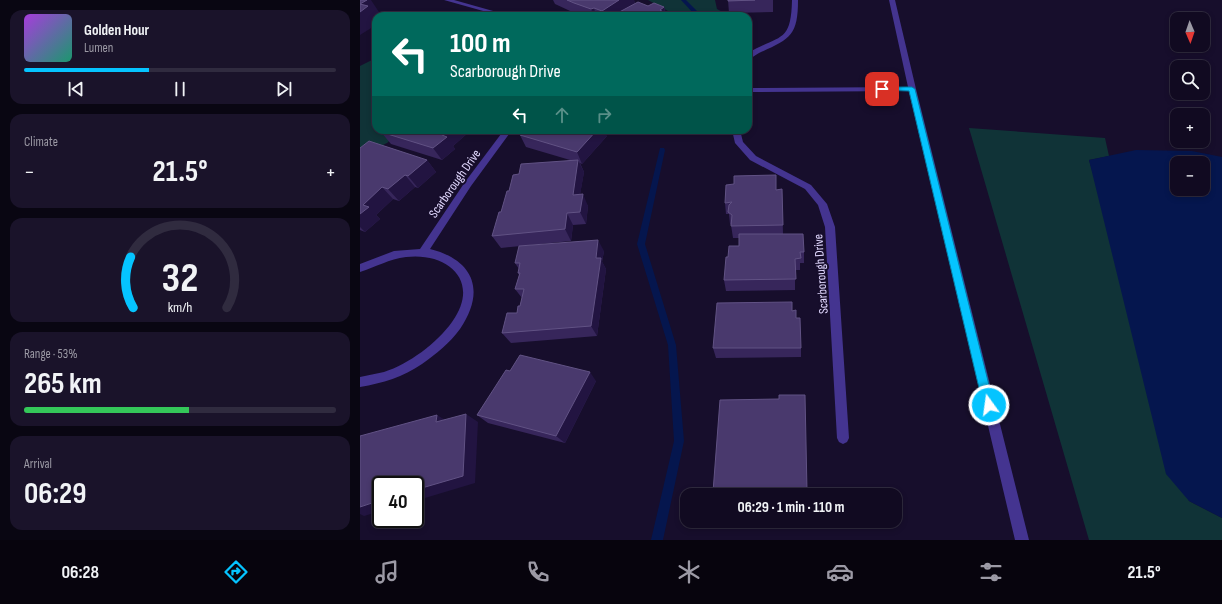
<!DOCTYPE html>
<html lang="en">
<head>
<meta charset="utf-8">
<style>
	body { margin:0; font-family:"Sofia Sans Condensed",sans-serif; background:#1a132a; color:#f1f3f6; height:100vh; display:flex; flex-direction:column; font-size:15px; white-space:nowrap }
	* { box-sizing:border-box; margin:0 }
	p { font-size:13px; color:#9c9aa5 }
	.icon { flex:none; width:22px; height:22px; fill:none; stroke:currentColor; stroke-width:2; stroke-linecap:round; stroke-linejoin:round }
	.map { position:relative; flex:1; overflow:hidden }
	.side { display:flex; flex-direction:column; gap:10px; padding:10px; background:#090612; width:360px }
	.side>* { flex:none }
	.top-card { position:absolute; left:12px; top:12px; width:380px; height:122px; border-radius:12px; box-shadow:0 2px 6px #0003,0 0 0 1px #302b3f; background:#00695c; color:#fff; overflow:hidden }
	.needle { width:26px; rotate:178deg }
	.tools { position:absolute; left:810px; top:12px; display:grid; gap:8px }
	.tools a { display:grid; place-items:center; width:40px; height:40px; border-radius:8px; background:#110a21; box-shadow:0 2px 6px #0003,0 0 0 1px #302b3f; font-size:20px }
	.speed { position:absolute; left:12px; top:476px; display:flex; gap:8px; font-size:20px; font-weight:700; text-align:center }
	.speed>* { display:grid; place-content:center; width:52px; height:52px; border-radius:50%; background:#110a21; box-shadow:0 2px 6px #0003,0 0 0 1px #302b3f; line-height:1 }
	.speed .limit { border:2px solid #111; border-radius:6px; background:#fff; color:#111 }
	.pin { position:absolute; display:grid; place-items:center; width:34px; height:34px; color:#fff; margin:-17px; border-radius:8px; box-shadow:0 2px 6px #0006 }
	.me { position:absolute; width:44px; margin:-22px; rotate:346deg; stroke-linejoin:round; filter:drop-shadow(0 0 3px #0008) }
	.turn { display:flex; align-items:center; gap:14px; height:84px; padding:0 12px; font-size:18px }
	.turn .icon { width:52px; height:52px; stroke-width:2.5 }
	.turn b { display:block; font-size:28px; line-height:34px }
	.lanes { display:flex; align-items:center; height:38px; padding:0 12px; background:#0003; justify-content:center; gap:20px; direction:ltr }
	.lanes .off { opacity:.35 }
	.big { font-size:30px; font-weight:700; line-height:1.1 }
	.side .tile { flex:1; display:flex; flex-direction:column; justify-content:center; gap:6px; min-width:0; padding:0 14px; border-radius:12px; background:#1a132a }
	.side .dial { align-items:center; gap:0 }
	.dial svg { height:104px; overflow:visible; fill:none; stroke:#302b3f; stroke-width:7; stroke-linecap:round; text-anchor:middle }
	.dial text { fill:#f1f3f6; stroke:none }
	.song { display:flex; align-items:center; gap:12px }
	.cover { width:48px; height:48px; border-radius:6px; background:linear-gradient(135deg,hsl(280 70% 55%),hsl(160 70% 35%)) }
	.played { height:4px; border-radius:2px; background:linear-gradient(90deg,#05c4ff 40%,#302b3f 40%) }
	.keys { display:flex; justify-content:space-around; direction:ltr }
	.heat { display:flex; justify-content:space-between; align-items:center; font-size:22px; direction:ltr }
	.charge { height:6px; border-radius:3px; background:linear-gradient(90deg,#34c759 53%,#302b3f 0) }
	.trip { position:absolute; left:320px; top:488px; width:222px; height:40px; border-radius:12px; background:#110a21; box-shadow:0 2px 6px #0003,0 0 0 1px #302b3f; font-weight:700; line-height:40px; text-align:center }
	.tab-bar { display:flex; height:64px; justify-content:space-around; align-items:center; background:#07040d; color:#9c9aa5 }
	.tab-bar .icon { width:28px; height:28px }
	.tab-bar .current { color:#05c4ff }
	.tab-bar b { font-size:18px; color:#f1f3f6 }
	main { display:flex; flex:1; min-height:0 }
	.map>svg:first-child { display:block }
	.green { fill:#103337 }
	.water { fill:#05164e; fill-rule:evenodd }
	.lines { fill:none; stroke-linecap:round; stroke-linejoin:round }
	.stream { fill:#05164e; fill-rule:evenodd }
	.minor { fill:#443490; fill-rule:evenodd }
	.wall { fill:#37265b }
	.shaded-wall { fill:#221441 }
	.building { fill:#49396d; stroke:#615284 }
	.route { fill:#05c4ff; stroke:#037fa6 }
	.labels { text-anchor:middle; stroke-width:4; stroke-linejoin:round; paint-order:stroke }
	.street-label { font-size:13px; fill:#e2d9ff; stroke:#170e2c }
</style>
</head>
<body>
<main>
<section class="side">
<div class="tile">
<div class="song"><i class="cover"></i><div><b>Golden Hour</b><p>Lumen</p></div></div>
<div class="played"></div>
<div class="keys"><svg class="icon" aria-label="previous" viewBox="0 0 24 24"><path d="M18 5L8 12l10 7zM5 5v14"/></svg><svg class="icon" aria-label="pause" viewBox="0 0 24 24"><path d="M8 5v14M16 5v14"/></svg><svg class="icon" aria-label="next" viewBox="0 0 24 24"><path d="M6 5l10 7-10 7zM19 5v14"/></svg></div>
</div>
<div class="tile"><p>Climate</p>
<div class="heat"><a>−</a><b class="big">21.5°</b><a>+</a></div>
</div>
<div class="tile dial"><svg viewBox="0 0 100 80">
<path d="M14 69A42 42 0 1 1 86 69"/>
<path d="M14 69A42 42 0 0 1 12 30" stroke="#05c4ff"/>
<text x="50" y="56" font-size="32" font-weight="700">32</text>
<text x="50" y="72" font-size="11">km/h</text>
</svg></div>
<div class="tile"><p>Range · 53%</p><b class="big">265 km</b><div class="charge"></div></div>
<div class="tile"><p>Arrival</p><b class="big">06:29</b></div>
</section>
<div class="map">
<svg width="862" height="540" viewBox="0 0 862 540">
	<rect width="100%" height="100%" fill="#170e2c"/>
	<g class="green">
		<polygon points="288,0 355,0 357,9 370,16 317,16"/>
		<polygon points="16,58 16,130 41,130 27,143 0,156 0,66"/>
		<polygon points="609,128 745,138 749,156 729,160 829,501 862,518 862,540 729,540"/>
	</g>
	<path class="water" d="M776 150 832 151 862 157V518L829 501 806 474 729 160ZM817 163H843V189H817Z"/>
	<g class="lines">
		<g class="stream">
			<polygon points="321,0 326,0 342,16 336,16"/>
			<polygon points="300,148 304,148 305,150 285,244 316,345 324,441 303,540 291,540 314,441 308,345 277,244"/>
		</g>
		<g class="minor">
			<polygon points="84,0 94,0 151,16 141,16"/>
			<path d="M432 0H438C438 36 430 39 399 53 395 55 392 58 388 59V53C420 34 431 44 432 0Z"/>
			<polygon points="529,0 535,0 556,89 669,540 655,540 549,91 388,92 388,88 548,87"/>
			<path d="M144 130H152L111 186 70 249C114 260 126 291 100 329 90 343 76 354 62 364 43 377 23 383 0 387V377C8 375 16 374 24 372 49 364 77 343 92 322 121 282 89 252 46 257 29 259 16 267 0 272V264L34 251 60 249 105 182Z"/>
			<polygon points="372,130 380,130 383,142 396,156 451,185 467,204 475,227 489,438 487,442 483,444 479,442 477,438 465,227 458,205 445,189 390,160 375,143"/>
		</g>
	</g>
	<g class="wall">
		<polygon points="193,0 274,0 275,4 288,6 304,7 306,13 310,16 221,16 195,4"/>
		<polygon points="368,0 413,0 413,12 369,13"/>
		<polygon points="24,130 107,130 109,132 93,146 95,149 82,160 31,144 21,132"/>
		<polygon points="160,135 247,136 222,164 220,163 224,172 220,194 228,206 226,224 213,225 211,241 141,248 132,236 149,191 159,174 210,160 166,147"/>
		<polygon points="0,148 67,160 76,172 58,188 55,187 39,201 33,199 16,215 20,219 5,232 0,230"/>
		<polygon points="422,189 423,234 444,252 444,263 440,263 440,270 435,270 435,290 366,291 364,280 368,257 379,246 379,238 373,238 371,225 370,224 369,214 366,214 365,203 416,190"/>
		<polygon points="244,251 242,262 246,269 237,336 151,343 142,333 157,313 160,306 162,298 155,289 159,275 158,273 159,269 155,263"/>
		<polygon points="432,311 436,318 441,348 441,357 356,358 353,348"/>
		<polygon points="150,371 236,381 205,443 128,423 117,415"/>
		<polygon points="447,491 447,495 355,495 353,492"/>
	</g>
	<g class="shaded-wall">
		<polygon points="7,0 11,0 21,15 19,16 16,16 16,25 0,35 0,4"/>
		<polygon points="259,0 274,0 275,4 256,16 243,16 242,11"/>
		<polygon points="304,7 306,16 300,10"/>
		<polygon points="234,8 236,16 234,16 231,9"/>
		<polygon points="88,130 107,130 109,132 93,146 95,149 82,160 73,148 82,135"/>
		<polygon points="237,130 245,130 247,136 222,164 217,152"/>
		<polygon points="67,160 76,172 58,188 48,176"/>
		<polygon points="218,160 224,172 218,207 213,195"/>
		<polygon points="45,175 55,187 39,201 28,189"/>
		<polygon points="22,187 33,199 16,215 20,219 5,232 0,227 0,214 3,205"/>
		<polygon points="223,194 228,206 226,224 220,212"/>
		<polygon points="207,213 213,225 211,241 205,229"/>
		<polygon points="238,240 244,251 242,261 246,269 237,336 231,326 236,258"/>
		<polygon points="230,372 236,381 205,443 196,436"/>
		<polygon points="106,414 118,422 115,483 55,501 55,490"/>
		<polygon points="77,415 90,423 76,422"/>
		<polygon points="21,500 21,511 4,516 0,514 0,507"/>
	</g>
	<g class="building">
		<polygon points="0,0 7,0 0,4"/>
		<polygon points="207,0 259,0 242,11 234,8 231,9 214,3"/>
		<polygon points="368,0 395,0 368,1"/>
		<polygon points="278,2 288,6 294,3 304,7 300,10 310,16 252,16"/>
		<polygon points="0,4 8,6 0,12"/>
		<polygon points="24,130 88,130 82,135 87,137 73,148 21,132"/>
		<polygon points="165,130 237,130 217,152 160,135"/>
		<polygon points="9,141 67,160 48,176 45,175 28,189 22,187 3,205 9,207 0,214 0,148"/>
		<polygon points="218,160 213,195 223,194 220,212 207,213 205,229 132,236 139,212 141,212 147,191 149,191 153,175 159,174 161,164"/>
		<polygon points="416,175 416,190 422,189 423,225 371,226 372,215 368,212 369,205 372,202 365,203 366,185 374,184 374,176"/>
		<polygon points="379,234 443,234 444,252 440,252 441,258 435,259 436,279 364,280 366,257 368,257 369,246 379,246"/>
		<polygon points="238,240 236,258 241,258 231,326 142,333 147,313 157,313 158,306 160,306 164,289 155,289 160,273 158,273 160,263 155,263 159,246"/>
		<polygon points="432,302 432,311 436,310 436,318 440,318 441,348 353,348 357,303"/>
		<polygon points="160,355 230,372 196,436 117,415 146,370 150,371"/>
		<polygon points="419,395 445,395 447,491 353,492 360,400 419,399"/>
		<polygon points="106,414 103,476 55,490 55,485 21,485 21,500 0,507 0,436 77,415 76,422"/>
	</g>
	<polygon class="route" points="522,87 552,87 555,89 634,405 633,408 629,410 625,408 623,405 549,91 520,90 519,89"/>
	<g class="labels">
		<g class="street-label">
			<text transform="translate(94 183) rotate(-55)" y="5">Scarborough Drive</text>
			<text transform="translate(460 274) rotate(-94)" y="5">Scarborough Drive</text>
		</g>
	</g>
</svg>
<div class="tools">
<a><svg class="needle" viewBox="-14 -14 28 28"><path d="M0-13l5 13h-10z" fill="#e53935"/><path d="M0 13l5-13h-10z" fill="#9c9aa5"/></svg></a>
<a><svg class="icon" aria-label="search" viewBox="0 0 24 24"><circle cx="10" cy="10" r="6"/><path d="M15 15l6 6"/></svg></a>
<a>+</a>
<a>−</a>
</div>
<div class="speed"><div class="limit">40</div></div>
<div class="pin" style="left:522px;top:89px;background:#d93025"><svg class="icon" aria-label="arrive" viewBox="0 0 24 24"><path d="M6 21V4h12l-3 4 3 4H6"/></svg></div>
<svg class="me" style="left:629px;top:405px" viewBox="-20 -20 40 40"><circle r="17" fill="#05c4ff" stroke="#fff" stroke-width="3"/><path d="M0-11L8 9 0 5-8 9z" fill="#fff"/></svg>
<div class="trip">06:29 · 1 min · 110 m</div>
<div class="top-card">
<div class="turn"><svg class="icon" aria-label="left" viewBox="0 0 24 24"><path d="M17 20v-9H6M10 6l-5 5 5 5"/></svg><div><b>100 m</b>Scarborough Drive</div></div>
<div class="lanes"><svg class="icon" aria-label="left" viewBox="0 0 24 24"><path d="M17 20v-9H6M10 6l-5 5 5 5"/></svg><svg class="icon off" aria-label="ahead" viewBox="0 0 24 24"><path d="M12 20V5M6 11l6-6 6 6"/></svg><svg class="icon off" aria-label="right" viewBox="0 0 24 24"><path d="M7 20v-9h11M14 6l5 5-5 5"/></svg></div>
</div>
</div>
</main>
<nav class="tab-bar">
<b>06:28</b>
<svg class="icon current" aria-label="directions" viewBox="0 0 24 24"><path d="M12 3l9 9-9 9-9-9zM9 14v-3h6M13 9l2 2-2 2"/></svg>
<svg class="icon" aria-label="music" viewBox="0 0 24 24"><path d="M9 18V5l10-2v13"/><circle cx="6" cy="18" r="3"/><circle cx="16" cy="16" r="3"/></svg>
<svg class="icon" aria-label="phone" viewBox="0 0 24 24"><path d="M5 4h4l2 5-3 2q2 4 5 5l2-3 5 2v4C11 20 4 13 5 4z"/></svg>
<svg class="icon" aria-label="climate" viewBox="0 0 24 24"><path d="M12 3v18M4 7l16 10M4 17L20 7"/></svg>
<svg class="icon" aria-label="car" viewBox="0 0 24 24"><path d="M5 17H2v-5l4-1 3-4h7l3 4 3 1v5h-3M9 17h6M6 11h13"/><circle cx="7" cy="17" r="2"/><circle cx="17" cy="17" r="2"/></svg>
<svg class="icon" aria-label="filters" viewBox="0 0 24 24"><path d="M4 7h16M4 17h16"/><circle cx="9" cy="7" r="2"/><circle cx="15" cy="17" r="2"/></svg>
<b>21.5°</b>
</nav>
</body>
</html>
